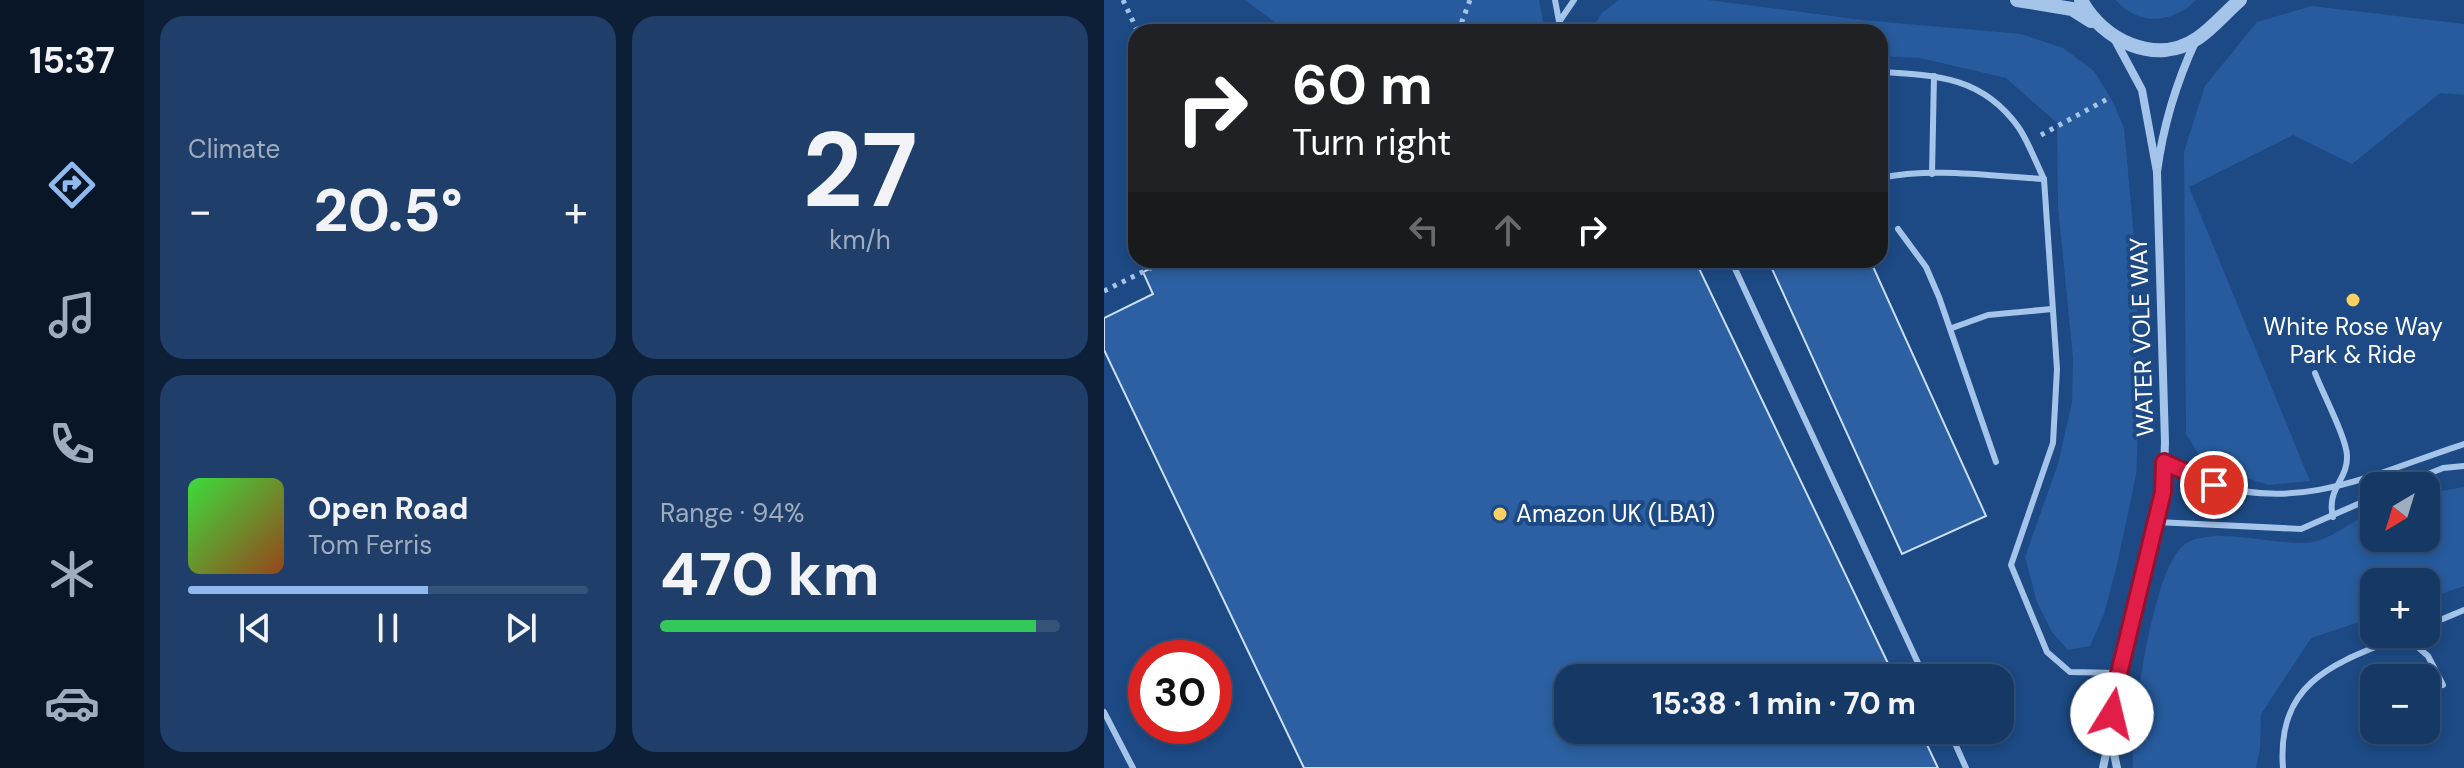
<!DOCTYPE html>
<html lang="en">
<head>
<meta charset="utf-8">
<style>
	body { margin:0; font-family:"DM Sans",sans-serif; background:#1f3f6a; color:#f1f3f6; height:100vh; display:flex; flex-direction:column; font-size:30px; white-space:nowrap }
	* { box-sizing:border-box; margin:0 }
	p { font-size:26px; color:#9eacbf }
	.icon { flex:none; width:44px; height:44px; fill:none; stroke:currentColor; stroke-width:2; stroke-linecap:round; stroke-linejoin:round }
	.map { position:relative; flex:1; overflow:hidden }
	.details { display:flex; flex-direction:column; gap:16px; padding:16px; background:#0c1f37; width:960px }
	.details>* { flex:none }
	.top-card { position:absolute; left:24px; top:24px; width:760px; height:244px; border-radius:24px; box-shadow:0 4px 12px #0003,0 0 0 2px #355278; background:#202124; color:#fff; overflow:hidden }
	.needle { width:52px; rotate:218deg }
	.controls { position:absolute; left:1256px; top:472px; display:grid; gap:16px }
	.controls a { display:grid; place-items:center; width:80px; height:80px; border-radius:16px; background:#163864; box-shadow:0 4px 12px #0003,0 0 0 2px #355278; font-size:40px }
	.speed { position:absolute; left:24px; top:640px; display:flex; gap:16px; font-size:40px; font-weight:700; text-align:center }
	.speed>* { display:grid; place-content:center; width:104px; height:104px; border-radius:50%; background:#163864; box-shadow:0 4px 12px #0003,0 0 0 2px #355278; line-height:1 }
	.speed .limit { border:12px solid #d22; background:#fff; color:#111 }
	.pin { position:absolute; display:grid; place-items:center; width:68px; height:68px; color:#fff; margin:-34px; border:4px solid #fff; border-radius:50%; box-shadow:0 2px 8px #0007 }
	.me { position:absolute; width:88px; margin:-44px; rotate:9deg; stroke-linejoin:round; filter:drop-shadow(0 0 6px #0008) }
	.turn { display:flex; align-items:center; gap:28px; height:168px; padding:0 32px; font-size:36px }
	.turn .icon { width:104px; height:104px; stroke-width:2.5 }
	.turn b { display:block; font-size:56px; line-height:68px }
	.lanes { display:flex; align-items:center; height:76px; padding:0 32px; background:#0003; justify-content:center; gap:40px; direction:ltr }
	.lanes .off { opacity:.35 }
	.big { font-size:60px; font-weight:800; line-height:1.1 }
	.details .card { flex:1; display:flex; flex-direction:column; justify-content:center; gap:12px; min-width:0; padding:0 28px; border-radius:24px; background:#1f3f6a }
	.details .dial { align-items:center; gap:0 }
	.dial b { font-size:104px; line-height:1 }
	.song { display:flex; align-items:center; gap:24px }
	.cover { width:96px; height:96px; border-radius:12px; background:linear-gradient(135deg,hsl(120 70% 55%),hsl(20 70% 35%)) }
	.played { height:8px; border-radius:4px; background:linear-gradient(90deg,#90b9f0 60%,#355278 60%) }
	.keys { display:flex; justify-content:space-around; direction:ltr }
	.heat { display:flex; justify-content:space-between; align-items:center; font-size:44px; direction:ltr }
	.charge { height:12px; border-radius:6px; background:linear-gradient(90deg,#34c759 94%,#355278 0) }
	.details .tiles { flex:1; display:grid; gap:16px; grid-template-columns:repeat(2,1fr) }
	.trip { position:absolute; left:450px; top:664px; width:460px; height:80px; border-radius:24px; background:#163864; box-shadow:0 4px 12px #0003,0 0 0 2px #355278; font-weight:800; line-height:80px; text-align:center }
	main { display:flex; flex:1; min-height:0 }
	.tab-bar { display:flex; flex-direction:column; width:144px; justify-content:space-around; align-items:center; background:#091628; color:#9eacbf }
	.tab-bar .icon { width:56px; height:56px }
	.tab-bar .selected { color:#90b9f0 }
	.tab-bar b { font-size:36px; color:#f1f3f6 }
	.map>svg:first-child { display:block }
	.green { fill:#275b9d }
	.building { fill:#2d60a2; stroke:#c9def8; stroke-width:2 }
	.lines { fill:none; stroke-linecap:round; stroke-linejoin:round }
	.path { stroke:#a5c4ea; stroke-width:5; stroke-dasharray:4 6; stroke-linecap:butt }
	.service { stroke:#a5c4ea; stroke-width:6 }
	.minor { stroke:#a5c4ea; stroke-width:8 }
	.tertiary { stroke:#a5c4ea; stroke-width:14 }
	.route-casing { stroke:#92132f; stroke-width:20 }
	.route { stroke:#e11d48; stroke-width:14 }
	.poi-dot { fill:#facf63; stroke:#1d4a85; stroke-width:3 }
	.labels { text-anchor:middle; stroke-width:8; stroke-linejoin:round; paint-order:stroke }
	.poi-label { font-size:24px; fill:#fff; stroke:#1d4a85 }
	.street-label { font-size:24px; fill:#fff; stroke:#1d4a85 }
</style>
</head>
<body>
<main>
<nav class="tab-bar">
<b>15:37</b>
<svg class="icon selected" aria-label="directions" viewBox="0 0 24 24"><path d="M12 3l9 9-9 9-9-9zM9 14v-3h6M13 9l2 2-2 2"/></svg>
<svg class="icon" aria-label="music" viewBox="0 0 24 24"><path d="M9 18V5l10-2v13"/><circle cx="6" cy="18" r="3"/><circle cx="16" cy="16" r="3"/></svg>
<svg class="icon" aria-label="phone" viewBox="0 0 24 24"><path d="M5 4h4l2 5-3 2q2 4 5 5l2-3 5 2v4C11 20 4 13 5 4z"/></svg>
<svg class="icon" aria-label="climate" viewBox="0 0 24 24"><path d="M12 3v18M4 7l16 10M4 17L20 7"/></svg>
<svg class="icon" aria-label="car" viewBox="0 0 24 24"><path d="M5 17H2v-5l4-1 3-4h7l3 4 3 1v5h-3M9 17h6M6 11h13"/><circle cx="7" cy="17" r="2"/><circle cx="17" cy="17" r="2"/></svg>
</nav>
<section class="details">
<div class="tiles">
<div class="card"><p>Climate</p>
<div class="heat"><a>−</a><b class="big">20.5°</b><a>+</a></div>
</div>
<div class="card dial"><b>27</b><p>km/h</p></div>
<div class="card">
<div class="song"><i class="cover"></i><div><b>Open Road</b><p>Tom Ferris</p></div></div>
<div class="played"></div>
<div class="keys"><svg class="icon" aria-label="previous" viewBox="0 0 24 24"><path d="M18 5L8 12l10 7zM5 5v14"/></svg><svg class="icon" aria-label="pause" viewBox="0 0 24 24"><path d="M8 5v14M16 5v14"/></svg><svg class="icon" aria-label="next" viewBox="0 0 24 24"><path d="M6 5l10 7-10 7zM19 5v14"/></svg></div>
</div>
<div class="card"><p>Range · 94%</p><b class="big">470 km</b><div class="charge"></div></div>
</div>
</section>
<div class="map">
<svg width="1360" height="768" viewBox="0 0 1360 768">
	<rect width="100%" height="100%" fill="#1d4a85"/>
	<g class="green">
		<polygon points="141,0 435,0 441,32 184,32"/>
		<polygon points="515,0 604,0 758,20 917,34 959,48 990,71 1009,102 1020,128 1031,248 1036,390 1032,475 1013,565 1000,614 986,646 964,650 948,632 933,602 921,557 954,464 968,403 969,358 954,206 953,123 902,78 816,58 776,56 776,32 486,32 498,13"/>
		<path d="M1012 0H1092C1070 23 1034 27 1012 0Z"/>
		<polygon points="1208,6 1360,24 1360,95 1336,93 1248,164 1189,135 1085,187 1206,481 1164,485 1101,464 1082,434 1080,152 1101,86 1153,22"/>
		<path d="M1360 487V586L1322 599V582H1270V617L1207 638 1157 714 1156 748 1152 768H1029C1027 727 1048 567 1081 544 1112 524 1176 548 1209 542 1230 538 1250 519 1270 512V538H1322V494Z"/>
	</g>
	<g class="building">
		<polygon points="64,260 591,260 791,678 464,678 464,730 816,730 834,768 200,768 0,350 0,318 49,294 39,272"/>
		<polygon points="664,260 766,260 882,516 798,554"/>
	</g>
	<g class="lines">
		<g class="path">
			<polyline points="19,0 34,32"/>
			<polyline points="354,32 366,0"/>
			<polyline points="937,135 1007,97"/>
			<polyline points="0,291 63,260"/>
		</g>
		<g class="service">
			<polyline points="451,0 457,32"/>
			<polyline points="455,22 470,0"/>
			<path d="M776 72C833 75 879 77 915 128 925 143 932 163 940 179 887 176 828 167 776 178"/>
			<polyline points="828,174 830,76"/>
			<polyline points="940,179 953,369 949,443 907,565 943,652 966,672 1015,673"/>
			<polyline points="794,229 822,267 835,297 892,462"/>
			<polyline points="627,260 821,678"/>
			<polyline points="848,328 884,315 948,309"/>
			<path d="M1211 373C1218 392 1243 439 1243 456 1244 480 1222 489 1229 517"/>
			<path d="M1060 462C1077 469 1094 480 1111 485 1202 512 1276 471 1360 444"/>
			<polyline points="1294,486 1339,468 1360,466"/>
			<polyline points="1052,522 1197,529 1270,497"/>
			<polyline points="1322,626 1360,610"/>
			<polyline points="1300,635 1324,656 1339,685"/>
			<polyline points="0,712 29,768"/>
			<polyline points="845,730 862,768"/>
			<path d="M1179 768C1172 678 1235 662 1304 634"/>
		</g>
		<g class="minor">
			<path d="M1010 38 1038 90 1053 172C1059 126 1072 83 1092 40"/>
			<polyline points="1006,735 1010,694 1059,492 1061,442 1053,172"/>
			<polyline points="999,768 1006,735 1013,768"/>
		</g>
		<g class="tertiary">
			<polyline points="913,0 968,9 987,21"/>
			<path d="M977 0C998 40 1052 67 1094 38 1109 28 1122 12 1136 0"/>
		</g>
	</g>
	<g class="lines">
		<defs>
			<polyline id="route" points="1008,714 1010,694 1059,492 1060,462 1110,485"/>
		</defs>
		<use href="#route" class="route-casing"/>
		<use href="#route" class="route"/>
	</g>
	<g class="poi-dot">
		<circle cx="1249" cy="300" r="8"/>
		<circle cx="396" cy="514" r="8"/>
	</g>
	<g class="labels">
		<g class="poi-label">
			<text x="1249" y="335">White Rose Way<tspan x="1249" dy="28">Park &amp; Ride</tspan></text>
			<text x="412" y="522" text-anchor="start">Amazon UK (LBA1)</text>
		</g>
		<g class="street-label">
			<text transform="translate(1038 337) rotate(-92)" y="8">WATER VOLE WAY</text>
		</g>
	</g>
</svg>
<div class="controls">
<a><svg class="needle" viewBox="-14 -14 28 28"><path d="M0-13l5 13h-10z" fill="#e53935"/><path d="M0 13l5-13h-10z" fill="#9eacbf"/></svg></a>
<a>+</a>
<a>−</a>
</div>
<div class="speed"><div class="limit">30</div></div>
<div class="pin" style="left:1110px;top:485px;background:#d93025"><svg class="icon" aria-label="arrive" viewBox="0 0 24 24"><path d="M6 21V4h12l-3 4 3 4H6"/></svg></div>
<svg class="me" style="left:1008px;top:714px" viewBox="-20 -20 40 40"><circle r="19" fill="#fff"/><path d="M0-13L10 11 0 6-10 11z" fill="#e11d48"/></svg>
<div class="trip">15:38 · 1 min · 70 m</div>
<div class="top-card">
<div class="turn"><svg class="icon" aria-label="right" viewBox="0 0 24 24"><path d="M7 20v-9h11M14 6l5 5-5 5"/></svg><div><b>60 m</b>Turn right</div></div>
<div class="lanes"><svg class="icon off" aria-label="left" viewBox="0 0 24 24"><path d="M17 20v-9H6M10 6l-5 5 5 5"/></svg><svg class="icon off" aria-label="ahead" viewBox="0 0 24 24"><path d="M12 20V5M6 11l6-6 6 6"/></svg><svg class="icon" aria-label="right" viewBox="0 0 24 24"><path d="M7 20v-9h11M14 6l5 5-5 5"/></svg></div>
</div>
</div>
</main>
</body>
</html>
